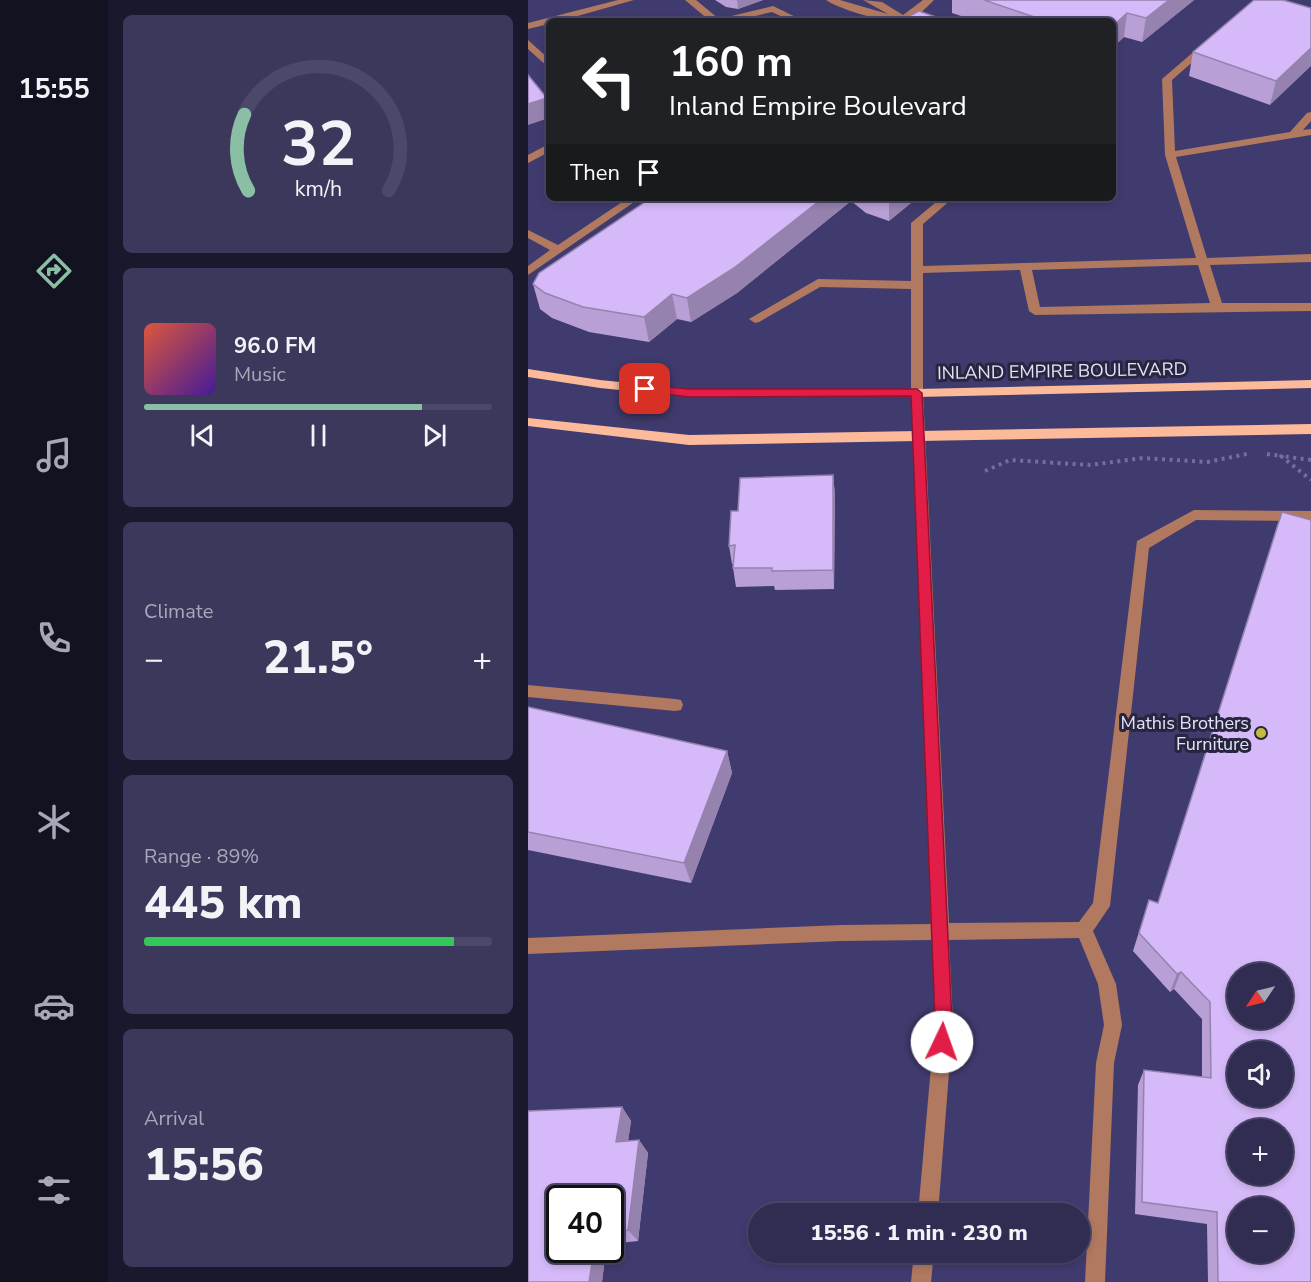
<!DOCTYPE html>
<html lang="en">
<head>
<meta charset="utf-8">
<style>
	body { margin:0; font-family:"Nunito Sans",sans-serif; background:#3c385c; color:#f1f3f6; height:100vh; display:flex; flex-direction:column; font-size:22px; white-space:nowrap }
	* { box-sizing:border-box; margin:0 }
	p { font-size:20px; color:#a8a7b8 }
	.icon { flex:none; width:33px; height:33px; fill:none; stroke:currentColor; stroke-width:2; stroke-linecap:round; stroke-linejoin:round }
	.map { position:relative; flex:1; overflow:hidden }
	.details { display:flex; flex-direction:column; gap:15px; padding:15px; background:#1a182d; width:420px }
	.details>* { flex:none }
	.banner { position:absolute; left:18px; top:18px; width:570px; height:183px; border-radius:9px; box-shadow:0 3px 9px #0003,0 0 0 2px #4b4869; background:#202124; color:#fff; overflow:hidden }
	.needle { width:39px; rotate:235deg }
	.buttons { position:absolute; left:699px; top:963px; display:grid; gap:12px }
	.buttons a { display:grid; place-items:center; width:66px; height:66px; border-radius:50%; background:#302c52; box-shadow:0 3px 9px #0003,0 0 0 2px #4b4869; font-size:30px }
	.speed { position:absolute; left:18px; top:1185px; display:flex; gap:12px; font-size:30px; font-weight:700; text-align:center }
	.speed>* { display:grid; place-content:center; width:78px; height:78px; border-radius:50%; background:#302c52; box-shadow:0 3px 9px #0003,0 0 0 2px #4b4869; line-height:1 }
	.speed .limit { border:3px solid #111; border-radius:9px; background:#fff; color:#111 }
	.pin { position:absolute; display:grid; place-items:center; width:51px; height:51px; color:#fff; margin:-26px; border-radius:12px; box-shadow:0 3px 9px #0006 }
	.me { position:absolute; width:66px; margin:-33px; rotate:3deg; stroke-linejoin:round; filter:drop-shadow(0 0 4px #0008) }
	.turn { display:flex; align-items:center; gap:21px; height:126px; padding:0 24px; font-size:27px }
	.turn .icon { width:78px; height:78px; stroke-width:2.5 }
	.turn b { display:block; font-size:42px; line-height:51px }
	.then { display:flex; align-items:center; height:57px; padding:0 24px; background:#0003; gap:12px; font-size:22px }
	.big { font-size:45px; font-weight:800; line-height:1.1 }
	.details .tile { flex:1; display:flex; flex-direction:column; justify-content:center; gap:9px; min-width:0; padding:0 21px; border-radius:9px; background:#3c385c }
	.details .dial { align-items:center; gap:0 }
	.dial svg { height:156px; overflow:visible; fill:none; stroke:#4b4869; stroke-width:7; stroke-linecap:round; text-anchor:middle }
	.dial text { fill:#f1f3f6; stroke:none }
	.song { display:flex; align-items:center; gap:18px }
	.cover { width:72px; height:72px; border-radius:9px; background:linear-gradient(135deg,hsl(10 70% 55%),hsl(260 70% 35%)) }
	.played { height:6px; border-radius:3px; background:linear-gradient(90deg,#8abfa5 80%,#4b4869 80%) }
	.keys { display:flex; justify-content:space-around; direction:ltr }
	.heat { display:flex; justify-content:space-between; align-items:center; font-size:33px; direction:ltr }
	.charge { height:9px; border-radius:4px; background:linear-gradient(90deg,#34c759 89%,#4b4869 0) }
	.trip { position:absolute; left:220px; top:1203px; width:342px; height:60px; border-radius:30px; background:#302c52; box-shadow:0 3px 9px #0003,0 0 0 2px #4b4869; font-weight:800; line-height:60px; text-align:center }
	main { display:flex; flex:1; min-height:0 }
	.dock { display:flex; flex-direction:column; width:108px; justify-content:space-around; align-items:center; background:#131221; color:#a8a7b8 }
	.dock .icon { width:42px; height:42px }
	.dock .selected { color:#8abfa5 }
	.dock b { font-size:27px; color:#f1f3f6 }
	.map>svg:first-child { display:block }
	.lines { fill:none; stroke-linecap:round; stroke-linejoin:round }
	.path { stroke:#726f9a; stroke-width:4; stroke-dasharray:3 4.5; stroke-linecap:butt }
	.minor { fill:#b07960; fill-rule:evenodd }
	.major { fill:#fdba9b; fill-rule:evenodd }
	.wall { fill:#b89fd5 }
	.shaded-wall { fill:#9682ae }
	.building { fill:#d6b9f8; stroke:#9682ae; stroke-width:1.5; fill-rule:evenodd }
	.route { fill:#e11d48; stroke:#92132f; stroke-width:1.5 }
	.poi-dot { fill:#c4bc3d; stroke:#28263e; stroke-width:2 }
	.labels { text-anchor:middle; stroke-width:6; stroke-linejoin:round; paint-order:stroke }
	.street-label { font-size:18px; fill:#e2e2fb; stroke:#28263e }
	.poi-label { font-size:18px; fill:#e2e2fb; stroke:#28263e; text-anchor:end }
</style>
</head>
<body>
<main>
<nav class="dock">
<b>15:55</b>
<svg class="icon selected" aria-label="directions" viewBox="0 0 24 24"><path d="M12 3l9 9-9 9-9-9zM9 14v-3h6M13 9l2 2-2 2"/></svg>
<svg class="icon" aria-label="music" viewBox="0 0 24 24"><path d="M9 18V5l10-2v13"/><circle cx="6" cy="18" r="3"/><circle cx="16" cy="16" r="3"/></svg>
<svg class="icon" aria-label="phone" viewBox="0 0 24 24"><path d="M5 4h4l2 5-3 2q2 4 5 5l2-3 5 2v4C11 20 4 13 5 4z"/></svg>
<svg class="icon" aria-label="climate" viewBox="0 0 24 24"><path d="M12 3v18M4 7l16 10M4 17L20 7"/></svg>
<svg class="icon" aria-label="car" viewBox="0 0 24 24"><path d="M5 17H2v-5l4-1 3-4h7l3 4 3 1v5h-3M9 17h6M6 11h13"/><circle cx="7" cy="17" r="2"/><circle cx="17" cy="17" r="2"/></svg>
<svg class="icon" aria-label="filters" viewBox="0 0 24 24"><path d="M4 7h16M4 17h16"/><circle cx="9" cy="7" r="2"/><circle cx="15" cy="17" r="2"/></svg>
</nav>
<section class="details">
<div class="tile dial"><svg viewBox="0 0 100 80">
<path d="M14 69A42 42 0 1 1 86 69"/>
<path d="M14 69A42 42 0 0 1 12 30" stroke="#8abfa5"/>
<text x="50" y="56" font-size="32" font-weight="700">32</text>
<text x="50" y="72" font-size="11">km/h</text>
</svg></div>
<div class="tile">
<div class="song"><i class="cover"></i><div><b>96.0 FM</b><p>Music</p></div></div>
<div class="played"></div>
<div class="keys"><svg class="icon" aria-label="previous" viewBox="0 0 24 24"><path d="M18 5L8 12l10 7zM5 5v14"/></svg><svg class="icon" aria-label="pause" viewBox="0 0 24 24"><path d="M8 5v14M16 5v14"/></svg><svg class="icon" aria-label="next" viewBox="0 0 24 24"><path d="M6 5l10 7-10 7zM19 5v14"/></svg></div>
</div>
<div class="tile"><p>Climate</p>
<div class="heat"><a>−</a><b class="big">21.5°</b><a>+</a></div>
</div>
<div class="tile"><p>Range · 89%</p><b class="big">445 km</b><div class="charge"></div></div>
<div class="tile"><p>Arrival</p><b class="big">15:56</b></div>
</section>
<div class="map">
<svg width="783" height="1282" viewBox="0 0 783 1282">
	<rect width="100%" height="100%" fill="#403b6e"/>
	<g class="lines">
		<g class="path">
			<polyline points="739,454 753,456"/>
			<polyline points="783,460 753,456 783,480"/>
			<polyline points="457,471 482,460 562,465 615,458 679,462 719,454"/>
		</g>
		<g class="minor">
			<polygon points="90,0 106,0 32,21 21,21 21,24 0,29 0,23"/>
			<polygon points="157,0 168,0 191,19 245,6 276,21 263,21 244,12 206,21 182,21"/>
			<path d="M298 0H312L360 14 335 0 354 2 375 15 395 0H406C400 6 388 18 380 21 366 26 310 9 298 0Z"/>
			<polygon points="0,40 21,59 21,68 0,49"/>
			<path d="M677 42 685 44 644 80 647 151 762 132 779 113 783 112V121L775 130 783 129V135L648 157 679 258 783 254V262L682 265 694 303H783V311L507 315 501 311 492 270 395 273V393L421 923 551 922 565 903 609 541 666 510 783 511V521L668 520 621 548 582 906 565 931 588 984 594 1025 586 1063 577 1282H557L568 1063 576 1025 570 984 551 938 421 940 425 1021 410 1214H390L407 1021 404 940 313 941 0 954V938L313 925 403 924 383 393V289L292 287 231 322 227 323 221 319 290 279 383 281V223L413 198H425L395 224V266L668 258 637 155 634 79ZM670 265 682 303 512 307 504 270Z"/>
			<polygon points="21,144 21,152 0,163 0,155"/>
			<polygon points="100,198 112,198 0,275 0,266 22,250 0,238 0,230 30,245"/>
			<polygon points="0,685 147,699 153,700 155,705 153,710 147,711 0,697"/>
			<polygon points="386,1252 406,1252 403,1282 383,1282"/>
		</g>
		<g class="major">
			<polygon points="0,369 72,380 161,389 389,389 783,380 783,388 389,397 161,397 72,388 0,377"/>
			<polygon points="0,418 161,435 783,424 783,434 161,445 0,426"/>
		</g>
	</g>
	<g class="wall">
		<polygon points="187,0 235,0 210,9 198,7"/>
		<polygon points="424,0 666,0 614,42 596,37 585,47 585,21 448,21 424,13"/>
		<polygon points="783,8 742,105 661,76 665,52"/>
		<polygon points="123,198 389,198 361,221 338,213 323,201 209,293 163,322 149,319 121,342 61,332 24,318 12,309 5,284"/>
		<polygon points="305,475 307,495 306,589 247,590 246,586 208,587 205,568 205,564 204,564 201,546"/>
		<polygon points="754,512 783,1282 680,1282 679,1224 607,1214 610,1085 616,1070 674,1077 674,1019 646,989 642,992 605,951 621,900 630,903"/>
		<polygon points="0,707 199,751 204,773 163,883 0,850"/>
		<polygon points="94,1107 103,1121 100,1141 111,1140 120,1153 110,1241 82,1244 82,1198 32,1198 32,1250 78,1250 74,1282 0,1282 0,1111"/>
	</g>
	<g class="shaded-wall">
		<polygon points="209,0 235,0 210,9"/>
		<polygon points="641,0 666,0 614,42 618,18"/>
		<polygon points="599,13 596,37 585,47 585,26"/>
		<polygon points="783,48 783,66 742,105 748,81"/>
		<polygon points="19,98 21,104 21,118 0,125 0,104"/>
		<polygon points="295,198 323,198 323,201 209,293 163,322 159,298"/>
		<polygon points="361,198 389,198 361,221"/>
		<polygon points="144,294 149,319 121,342 116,317"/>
		<polygon points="305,475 307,495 306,589 305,570"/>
		<polygon points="199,751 204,773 163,883 156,863"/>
		<polygon points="653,972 646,989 642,992 649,974"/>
		<polygon points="94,1107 103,1121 98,1156 88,1142"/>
		<polygon points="111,1140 120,1153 110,1241 100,1230"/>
		<polygon points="66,1250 78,1250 74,1282 61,1282"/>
	</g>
	<g class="building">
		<polygon points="456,0 641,0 618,18 599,13 585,26 585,21 518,21"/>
		<polygon points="726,0 755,0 783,8 783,48 748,81 665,52"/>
		<polygon points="391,11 419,21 372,21"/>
		<polygon points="0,75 19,98 0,104"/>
		<polygon points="123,198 295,198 206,268 159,298 144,294 116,317 55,307 17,293 5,284 11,273"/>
		<polygon points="305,475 305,570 244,571 244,568 205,568 207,545 201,546 203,511 210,511 212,478"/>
		<path d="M754 512 783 520V1282H690L689 1212 614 1202 616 1070 683 1078 682 1002 653 972 649 974 611 933 621 900 630 903ZM710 974H754V1018H710ZM710 1052H754V1096H710ZM710 1130H754V1174H710ZM710 1208H754V1252H710Z"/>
		<polygon points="0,707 199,751 156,863 0,832"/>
		<polygon points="94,1107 88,1142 111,1140 100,1230 82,1232 82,1198 32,1198 32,1250 66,1250 61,1282 0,1282 0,1111"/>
	</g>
	<polygon class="route" points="117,385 161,389 389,389 394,393 424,1021 420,1048 414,1051 408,1048 406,1042 407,1021 383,396 161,397 112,391 111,389"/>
	<circle class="poi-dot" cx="733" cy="733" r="6"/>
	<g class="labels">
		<g class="street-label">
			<text transform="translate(534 371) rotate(-1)" y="6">INLAND EMPIRE BOULEVARD</text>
		</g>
		<g class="poi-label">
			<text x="721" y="729">Mathis Brothers<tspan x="721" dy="21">Furniture</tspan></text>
		</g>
	</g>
</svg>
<div class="buttons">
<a><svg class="needle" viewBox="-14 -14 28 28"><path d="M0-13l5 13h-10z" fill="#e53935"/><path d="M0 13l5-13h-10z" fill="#a8a7b8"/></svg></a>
<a><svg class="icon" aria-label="sound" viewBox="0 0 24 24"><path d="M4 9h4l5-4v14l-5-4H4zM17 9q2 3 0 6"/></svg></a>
<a>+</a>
<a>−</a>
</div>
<div class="speed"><div class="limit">40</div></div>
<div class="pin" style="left:117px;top:389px;background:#d93025"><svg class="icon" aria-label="arrive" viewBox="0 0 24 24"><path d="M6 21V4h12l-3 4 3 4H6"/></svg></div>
<svg class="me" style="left:414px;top:1042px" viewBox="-20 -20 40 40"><circle r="19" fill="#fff"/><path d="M0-13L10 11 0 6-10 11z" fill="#e11d48"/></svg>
<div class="trip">15:56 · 1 min · 230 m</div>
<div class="banner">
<div class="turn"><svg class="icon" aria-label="left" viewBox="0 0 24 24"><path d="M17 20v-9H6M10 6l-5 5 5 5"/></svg><div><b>160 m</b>Inland Empire Boulevard</div></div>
<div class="then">Then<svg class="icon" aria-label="arrive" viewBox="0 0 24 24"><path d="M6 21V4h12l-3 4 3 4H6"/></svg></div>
</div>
</div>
</main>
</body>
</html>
